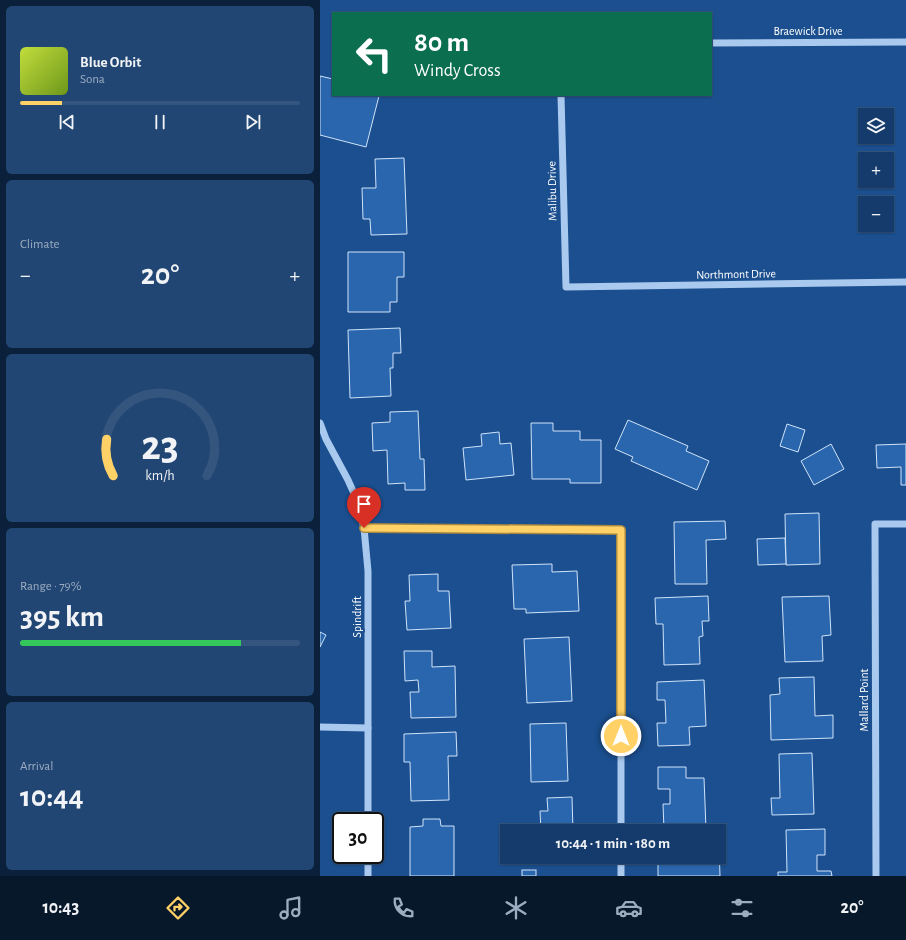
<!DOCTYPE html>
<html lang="en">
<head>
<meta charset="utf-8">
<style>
	body { margin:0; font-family:"Alegreya Sans",sans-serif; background:#214673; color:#f1f3f6; height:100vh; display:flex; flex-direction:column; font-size:15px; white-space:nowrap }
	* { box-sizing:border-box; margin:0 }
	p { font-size:13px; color:#9dadc1 }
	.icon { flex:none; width:22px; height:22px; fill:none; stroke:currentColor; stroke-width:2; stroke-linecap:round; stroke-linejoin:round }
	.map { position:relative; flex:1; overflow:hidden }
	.drawer { display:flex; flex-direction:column; gap:6px; padding:6px; background:#0b203b; width:320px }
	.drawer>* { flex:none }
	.top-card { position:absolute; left:12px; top:12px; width:380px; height:84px; border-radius:0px; box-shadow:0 1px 3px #0004,0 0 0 1px #33557e; background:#0b6e4f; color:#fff; overflow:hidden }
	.controls { position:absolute; left:538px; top:108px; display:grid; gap:8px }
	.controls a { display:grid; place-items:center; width:36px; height:36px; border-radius:0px; background:#143b6b; box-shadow:0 1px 3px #0004,0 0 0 1px #33557e; font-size:20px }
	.speed { position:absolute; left:12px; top:812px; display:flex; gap:8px; font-size:20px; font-weight:700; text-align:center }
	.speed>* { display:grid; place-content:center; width:52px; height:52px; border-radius:50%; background:#143b6b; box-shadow:0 1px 3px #0004,0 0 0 1px #33557e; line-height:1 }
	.speed .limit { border:2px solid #111; border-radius:6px; background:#fff; color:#111 }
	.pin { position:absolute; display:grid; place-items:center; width:34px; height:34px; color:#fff; margin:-41px -17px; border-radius:50% 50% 50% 0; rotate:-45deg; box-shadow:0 0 4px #0007 }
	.pin .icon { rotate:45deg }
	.me { position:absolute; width:44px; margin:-22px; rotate:0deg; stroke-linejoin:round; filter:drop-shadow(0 0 3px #0008) }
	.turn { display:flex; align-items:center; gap:14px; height:84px; padding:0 16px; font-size:18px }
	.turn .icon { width:52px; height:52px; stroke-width:2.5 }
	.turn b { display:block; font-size:28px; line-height:34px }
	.big { font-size:30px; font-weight:700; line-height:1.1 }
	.drawer .widget { flex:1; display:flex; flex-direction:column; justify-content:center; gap:6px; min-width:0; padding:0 14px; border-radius:6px; background:#214673 }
	.drawer .dial { align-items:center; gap:0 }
	.dial svg { height:104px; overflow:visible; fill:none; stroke:#33557e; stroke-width:7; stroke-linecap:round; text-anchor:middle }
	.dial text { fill:#f1f3f6; stroke:none }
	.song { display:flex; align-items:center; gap:12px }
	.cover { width:48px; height:48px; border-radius:6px; background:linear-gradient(135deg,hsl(70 70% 55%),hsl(80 70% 35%)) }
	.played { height:4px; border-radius:2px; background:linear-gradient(90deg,#ffd166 15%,#33557e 15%) }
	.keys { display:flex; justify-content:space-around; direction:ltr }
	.heat { display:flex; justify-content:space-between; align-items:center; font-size:22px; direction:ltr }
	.charge { height:6px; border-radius:3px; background:linear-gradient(90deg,#34c759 79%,#33557e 0) }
	.trip { position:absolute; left:180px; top:824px; width:226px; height:40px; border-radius:0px; background:#143b6b; box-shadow:0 1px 3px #0004,0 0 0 1px #33557e; font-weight:700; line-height:40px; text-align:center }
	.menu { display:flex; height:64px; justify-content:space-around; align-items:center; background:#08182b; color:#9dadc1 }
	.menu .icon { width:28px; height:28px }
	.menu .selected { color:#ffd166 }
	.menu b { font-size:18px; color:#f1f3f6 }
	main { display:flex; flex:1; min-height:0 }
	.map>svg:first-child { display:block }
	.building { fill:#2a66ad; stroke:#cfe3fa }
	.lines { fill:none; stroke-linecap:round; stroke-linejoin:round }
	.minor { stroke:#a9c9ee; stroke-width:7 }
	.route-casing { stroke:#a68842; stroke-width:10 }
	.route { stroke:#ffd166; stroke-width:7 }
	.labels { text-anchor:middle; stroke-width:4; stroke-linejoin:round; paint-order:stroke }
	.street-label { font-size:12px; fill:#fff; stroke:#1b4f8f }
</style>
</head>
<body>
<main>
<section class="drawer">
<div class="widget">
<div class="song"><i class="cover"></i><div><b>Blue Orbit</b><p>Sona</p></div></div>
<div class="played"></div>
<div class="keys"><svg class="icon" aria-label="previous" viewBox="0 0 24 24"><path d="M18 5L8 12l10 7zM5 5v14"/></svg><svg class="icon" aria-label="pause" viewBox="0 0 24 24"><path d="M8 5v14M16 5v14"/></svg><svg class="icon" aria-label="next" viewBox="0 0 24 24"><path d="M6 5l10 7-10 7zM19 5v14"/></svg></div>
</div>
<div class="widget"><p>Climate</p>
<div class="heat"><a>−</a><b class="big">20°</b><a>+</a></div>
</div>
<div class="widget dial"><svg viewBox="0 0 100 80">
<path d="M14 69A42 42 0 1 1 86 69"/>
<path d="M14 69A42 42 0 0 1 9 41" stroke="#ffd166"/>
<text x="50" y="56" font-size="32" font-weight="700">23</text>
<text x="50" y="72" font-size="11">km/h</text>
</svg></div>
<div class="widget"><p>Range · 79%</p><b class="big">395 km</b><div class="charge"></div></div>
<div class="widget"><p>Arrival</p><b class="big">10:44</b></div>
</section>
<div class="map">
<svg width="586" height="876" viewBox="0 0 586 876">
	<rect width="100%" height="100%" fill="#1b4f8f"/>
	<g class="building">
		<polygon points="0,76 13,79 13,95 55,95 59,96 46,147 0,135"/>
		<polygon points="84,158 87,234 51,235 50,219 43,219 42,188 56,188 55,159"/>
		<polygon points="28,252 84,252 84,277 77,277 77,302 70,302 70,312 28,312"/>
		<polygon points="80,328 81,353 73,353 73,368 70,368 71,396 30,398 28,330"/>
		<polygon points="98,411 100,459 104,459 105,490 85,490 85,483 68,484 67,450 53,451 52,423 70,422 70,412"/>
		<polygon points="308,420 368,446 366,451 389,461 377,490 311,461 313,457 295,449"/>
		<polygon points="211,423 233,423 233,431 260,431 260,440 281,440 281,483 250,483 250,479 212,479"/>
		<polygon points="467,424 485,430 478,452 460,446"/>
		<polygon points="179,432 180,444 191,443 194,475 146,480 143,448 162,446 161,434"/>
		<polygon points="511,444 524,469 494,485 481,461"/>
		<polygon points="586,444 586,485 581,485 581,467 557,468 556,445"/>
		<polygon points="499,513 500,564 466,565 465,514"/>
		<polygon points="405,521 406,539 386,540 387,584 355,584 354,522"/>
		<polygon points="465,538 466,564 438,565 437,539"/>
		<polygon points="232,564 232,572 257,571 259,611 206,613 206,609 194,609 192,565"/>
		<polygon points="118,574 118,591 129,591 131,628 87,630 85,601 90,601 89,575"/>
		<polygon points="388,596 389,621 382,621 383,636 379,637 380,664 344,665 343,624 336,624 335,598"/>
		<polygon points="509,596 511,635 502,636 503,661 465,662 462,597"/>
		<polygon points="0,632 6,635 0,647"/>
		<polygon points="249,637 252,701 207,703 204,639"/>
		<polygon points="84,651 112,651 112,667 135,666 136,717 91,718 90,692 99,692 98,680 85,681"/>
		<polygon points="494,677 495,716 513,715 513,738 451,740 450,695 460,694 459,678"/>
		<polygon points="384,680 386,726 369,727 370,745 338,746 337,723 346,723 345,700 337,700 337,682"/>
		<polygon points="246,723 248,781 211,782 210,724"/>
		<polygon points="136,732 137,756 128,756 129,800 91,801 90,762 84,762 84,734"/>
		<polygon points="492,753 494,814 452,815 451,798 460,798 459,754"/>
		<polygon points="338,767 366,767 366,778 384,778 386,829 344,830 343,804 350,804 350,789 338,789"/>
		<polygon points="252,797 253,831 221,831 220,811 228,811 227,798"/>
		<polygon points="103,819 120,819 121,826 134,826 134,876 90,876 90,827 103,826"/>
		<polygon points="505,829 505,855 497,855 497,871 511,871 512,876 458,876 458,872 467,872 466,830"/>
		<polygon points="399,846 400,876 338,876 338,864 359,864 359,857 399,857"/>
		<polygon points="204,857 254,857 204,859"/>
		<rect x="202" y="870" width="14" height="6"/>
	</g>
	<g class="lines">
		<g class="minor">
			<polyline points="391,43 586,42"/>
			<polyline points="241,95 246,287 586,282"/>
			<polyline points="0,423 6,439 28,480 37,500 44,528 48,571 48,821"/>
			<polyline points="44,528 301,530 301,831"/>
			<polyline points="0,727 48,728"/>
			<polyline points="48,855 48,876"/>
			<polyline points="301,857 301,876"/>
			<polyline points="556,876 555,524 586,524"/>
		</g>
	</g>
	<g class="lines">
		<defs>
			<polyline id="route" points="44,528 301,530 301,736"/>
		</defs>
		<use href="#route" class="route-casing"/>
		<use href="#route" class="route"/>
	</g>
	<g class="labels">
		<g class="street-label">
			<text x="488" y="35">Braewick Drive</text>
			<text transform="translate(232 191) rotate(-91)" y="4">Malibu Drive</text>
			<text transform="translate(416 274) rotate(-1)" y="4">Northmont Drive</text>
			<text transform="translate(37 617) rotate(-90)" y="4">Spindrift</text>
			<text transform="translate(544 700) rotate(-90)" y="4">Mallard Point</text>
		</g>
	</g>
</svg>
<div class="controls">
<a><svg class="icon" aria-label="layers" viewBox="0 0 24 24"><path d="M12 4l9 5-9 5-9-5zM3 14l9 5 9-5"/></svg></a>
<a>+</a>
<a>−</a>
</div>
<div class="speed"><div class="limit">30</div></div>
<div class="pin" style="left:44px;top:528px;background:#d93025"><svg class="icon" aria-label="arrive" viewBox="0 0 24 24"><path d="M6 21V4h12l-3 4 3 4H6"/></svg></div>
<svg class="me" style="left:301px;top:736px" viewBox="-20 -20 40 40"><circle r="17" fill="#ffd166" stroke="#fff" stroke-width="3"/><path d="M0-11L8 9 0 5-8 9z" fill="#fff"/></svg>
<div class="trip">10:44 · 1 min · 180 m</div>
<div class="top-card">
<div class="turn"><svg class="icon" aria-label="left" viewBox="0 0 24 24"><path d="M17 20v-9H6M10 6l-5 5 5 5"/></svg><div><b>80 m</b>Windy Cross</div></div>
</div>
</div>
</main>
<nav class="menu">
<b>10:43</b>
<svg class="icon selected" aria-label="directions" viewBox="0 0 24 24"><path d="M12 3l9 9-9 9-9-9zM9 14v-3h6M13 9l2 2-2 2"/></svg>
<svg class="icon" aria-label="music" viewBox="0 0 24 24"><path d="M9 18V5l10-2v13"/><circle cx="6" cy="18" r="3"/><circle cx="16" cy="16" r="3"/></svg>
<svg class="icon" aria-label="phone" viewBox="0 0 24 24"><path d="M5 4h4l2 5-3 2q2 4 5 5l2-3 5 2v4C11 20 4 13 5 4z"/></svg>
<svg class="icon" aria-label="climate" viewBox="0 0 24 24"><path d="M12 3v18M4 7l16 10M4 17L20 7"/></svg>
<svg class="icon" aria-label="car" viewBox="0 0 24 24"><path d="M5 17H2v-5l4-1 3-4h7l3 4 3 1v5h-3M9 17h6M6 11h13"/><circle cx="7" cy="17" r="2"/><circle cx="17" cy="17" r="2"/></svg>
<svg class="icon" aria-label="filters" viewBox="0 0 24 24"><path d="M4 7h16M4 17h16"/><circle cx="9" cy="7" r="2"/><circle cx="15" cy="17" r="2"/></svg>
<b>20°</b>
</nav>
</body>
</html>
